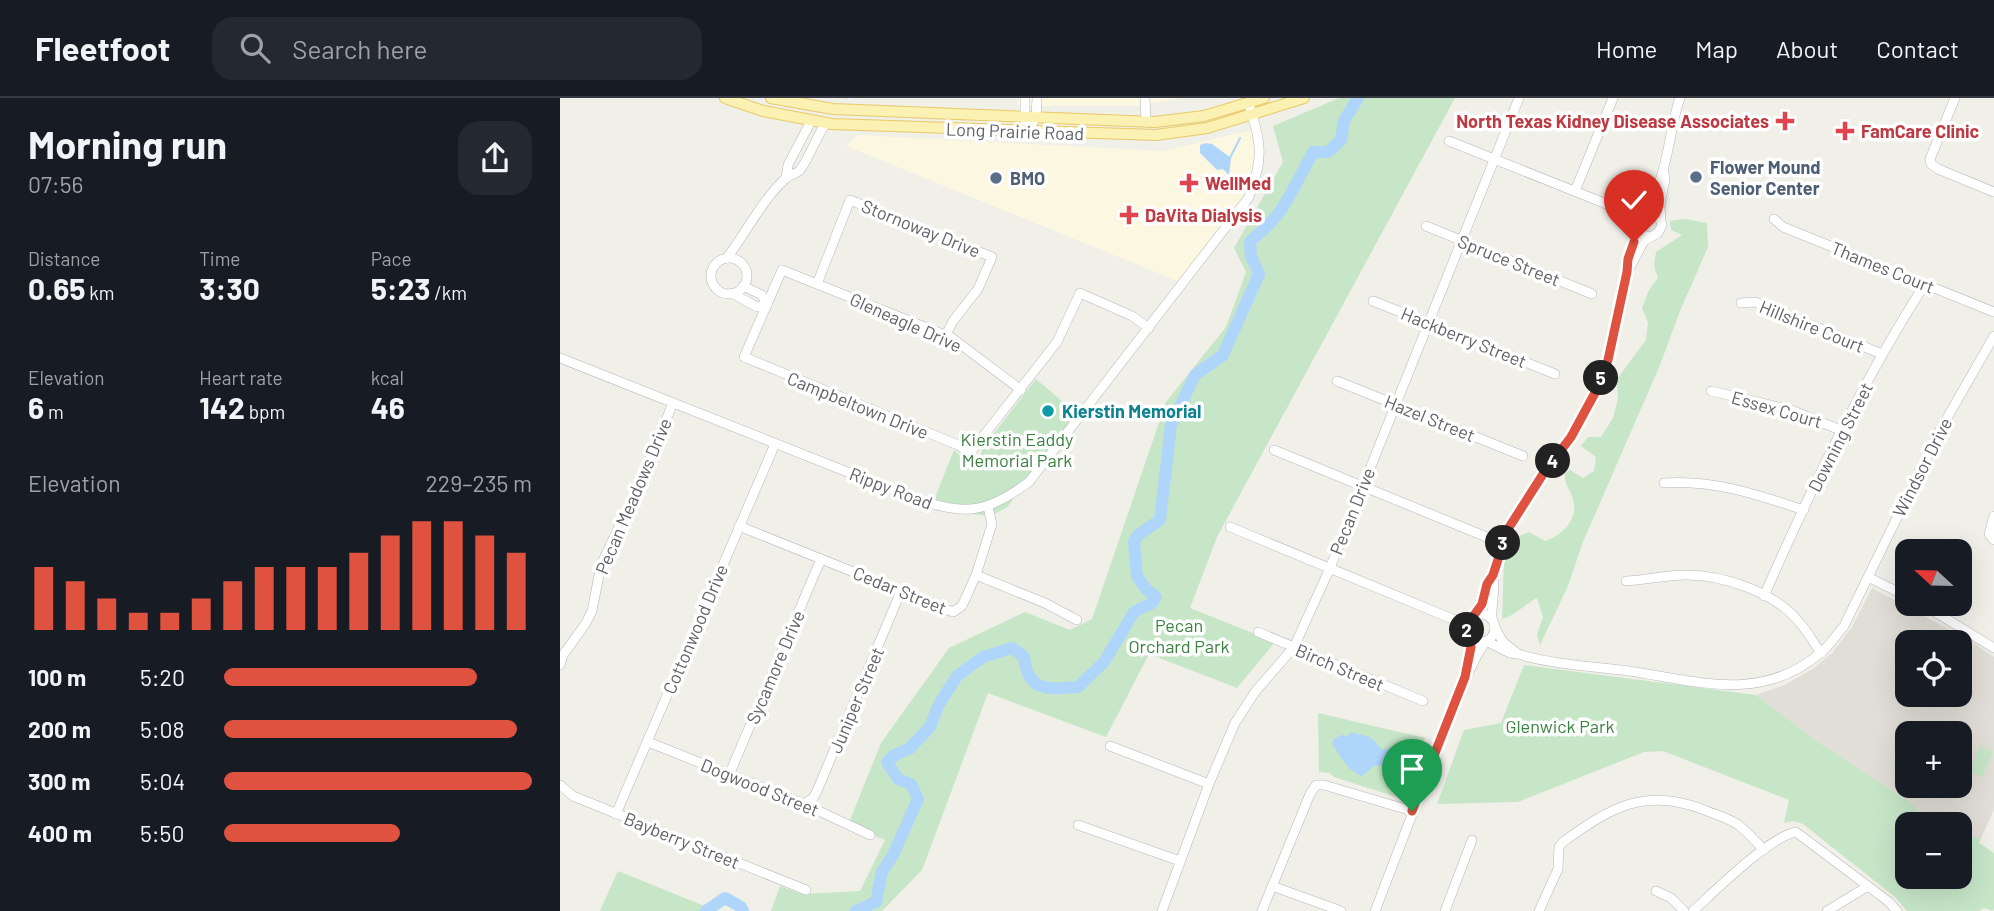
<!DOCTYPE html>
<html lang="en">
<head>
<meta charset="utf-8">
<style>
	:root { --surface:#171b24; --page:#242831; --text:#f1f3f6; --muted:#9ea1a6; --line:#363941; --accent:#df5240 }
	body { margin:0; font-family:Barlow,sans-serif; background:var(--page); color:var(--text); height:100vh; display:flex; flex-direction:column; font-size:26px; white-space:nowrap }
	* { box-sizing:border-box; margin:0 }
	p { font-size:23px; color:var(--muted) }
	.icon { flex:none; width:38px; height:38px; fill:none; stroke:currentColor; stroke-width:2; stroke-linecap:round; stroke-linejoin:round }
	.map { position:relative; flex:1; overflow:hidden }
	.side { display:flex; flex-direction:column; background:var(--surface); width:560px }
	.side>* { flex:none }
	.needle { width:46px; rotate:292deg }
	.tools { position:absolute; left:1335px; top:441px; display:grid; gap:14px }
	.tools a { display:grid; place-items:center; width:77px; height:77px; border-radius:14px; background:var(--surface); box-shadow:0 7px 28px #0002; font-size:35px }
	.pin { position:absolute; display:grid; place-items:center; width:60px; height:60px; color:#fff; margin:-72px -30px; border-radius:50% 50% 50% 0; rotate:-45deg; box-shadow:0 0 7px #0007 }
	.pin .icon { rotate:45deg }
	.km { position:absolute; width:35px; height:35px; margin:-18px; border-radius:50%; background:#222; color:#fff; font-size:19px; line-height:35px; text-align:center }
	.round { display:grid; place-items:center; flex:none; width:74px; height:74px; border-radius:21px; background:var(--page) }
	.overview { display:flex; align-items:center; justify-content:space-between; height:119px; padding:0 28px }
	h1 { font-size:38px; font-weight:700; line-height:52px }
	.figures { display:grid; grid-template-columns:repeat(3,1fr); gap:10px; height:119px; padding:7px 28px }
	.figures div { display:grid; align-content:center }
	.figures b { font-size:30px; font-weight:700 }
	.figures small { font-size:19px; font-weight:400 }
	.figures p { font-size:19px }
	.chart { height:196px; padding:14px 28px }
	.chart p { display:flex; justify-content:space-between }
	.chart svg { width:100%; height:126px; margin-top:7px; stroke:var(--accent); stroke-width:6 }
	ul { padding:0 28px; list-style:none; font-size:23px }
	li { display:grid; grid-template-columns:112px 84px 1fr; align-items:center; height:52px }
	li i { height:18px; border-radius:9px; background:var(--accent) }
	header { display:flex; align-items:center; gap:42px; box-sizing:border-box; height:98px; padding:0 35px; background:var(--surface); border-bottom:2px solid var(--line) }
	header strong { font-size:33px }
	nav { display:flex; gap:38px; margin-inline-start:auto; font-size:24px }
	.search { width:490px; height:63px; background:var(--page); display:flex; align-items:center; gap:18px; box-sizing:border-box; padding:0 24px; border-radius:21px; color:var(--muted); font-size:26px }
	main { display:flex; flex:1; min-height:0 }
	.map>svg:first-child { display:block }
</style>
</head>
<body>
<header>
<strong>Fleetfoot</strong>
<div class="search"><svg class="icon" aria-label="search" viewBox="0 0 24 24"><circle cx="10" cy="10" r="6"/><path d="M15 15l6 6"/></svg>Search here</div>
<nav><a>Home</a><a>Map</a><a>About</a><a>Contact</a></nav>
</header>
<main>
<section class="side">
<div class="overview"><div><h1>Morning run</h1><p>07:56</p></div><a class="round"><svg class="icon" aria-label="share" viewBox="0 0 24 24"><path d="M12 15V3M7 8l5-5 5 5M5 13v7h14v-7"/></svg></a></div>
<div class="figures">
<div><p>Distance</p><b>0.65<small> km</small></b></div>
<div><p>Time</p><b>3:30</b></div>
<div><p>Pace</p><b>5:23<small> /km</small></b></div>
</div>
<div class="figures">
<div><p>Elevation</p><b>6<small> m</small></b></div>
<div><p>Heart rate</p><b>142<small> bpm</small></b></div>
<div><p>kcal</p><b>46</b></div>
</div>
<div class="chart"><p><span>Elevation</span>229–235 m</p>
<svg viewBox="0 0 160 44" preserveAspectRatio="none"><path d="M5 44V22M15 44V27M25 44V33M35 44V38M45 44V38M55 44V33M65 44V27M75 44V22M85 44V22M95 44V22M105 44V17M115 44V11M125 44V6M135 44V6M145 44V11M155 44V17"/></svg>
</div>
<ul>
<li><b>100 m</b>5:20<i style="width:82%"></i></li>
<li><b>200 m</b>5:08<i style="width:95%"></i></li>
<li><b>300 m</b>5:04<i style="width:100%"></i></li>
<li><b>400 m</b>5:50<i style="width:57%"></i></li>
</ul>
</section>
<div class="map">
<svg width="1434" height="813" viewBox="0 0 1434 813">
	<rect width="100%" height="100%" fill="#f0efe8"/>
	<g fill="#fcf7e1">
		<polygon points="458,0 621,0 578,8 458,8"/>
		<polygon points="691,32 696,43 690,86 680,107 620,184 286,48 298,37 604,53"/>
	</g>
	<path fill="#e0ded6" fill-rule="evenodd" d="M1312,490l102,55 20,14v153l-13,28 -21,-2v-12h-33l-13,-19 -99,-65 -59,-45 29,-10 29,-17 19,-16 19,-25zM1348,544h52v53h-52zM1348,635h52v53h-52z"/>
	<g fill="#c7e6c8">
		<polygon points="779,0 895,0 657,439 630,510 715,544 677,590 589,556 546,639 428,595 362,772 322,813 211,813 220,788 242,796 300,793 325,742 288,727 321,645 389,550 465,514 510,532 532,521 606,304 666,229 686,174 674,150 723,64 713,28"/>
		<path d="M1125,121l22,4 1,24 -28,64 -20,54 -77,177 -15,44 -28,59 -3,-10 6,-18 -6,-19c-12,6 -22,18 -35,21l2,-58 12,-24 13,-5 16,9c18,-6 34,-22 28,-42 -3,-12 -9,-12 -8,-26l5,-3 13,8 11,-7 2,-14 -15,-11 7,-9h13l12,-19 5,-20 -1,-19 29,-39 2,-17 -6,-15 7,-18 9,-12 -4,-12 2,-14 26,-17 -11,-5 -1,-9z"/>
		<path d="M476,281l42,36 -70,91c-24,19 -49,4 -74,-6l20,-50 11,10h10l5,-4 4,-10z"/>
		<polygon points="964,567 1196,597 1255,642 1354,707 1367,726 1348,726 1348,779 1400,779 1400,738 1421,740 1419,745 1434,755 1434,811 1433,813 1424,810 1419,813 1347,813 1335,799 1243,726 1234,723 1224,725 1229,702 1103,653 1084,654 958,704 877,706 904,632 941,625"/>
		<polygon points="758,615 865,640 843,701 774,679 770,675 759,674"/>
		<polygon points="1420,648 1433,654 1422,679 1409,674"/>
		<polygon points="1347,664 1348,688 1365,688 1366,693 1343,699 1334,668"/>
		<polygon points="58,773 157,813 40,813"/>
	</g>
	<g fill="#afd6fa">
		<polygon points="645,45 652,46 671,60 669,77 663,71 657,72 640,55 640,47"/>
		<path d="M790,634l20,5 13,13 34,-11 -2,6 3,5 -13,42c-10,-6 -20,-11 -20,-23l-5,-4 -6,1 -12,10c-14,-5 -22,-20 -30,-32l2,-5 7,-4 7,1z"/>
	</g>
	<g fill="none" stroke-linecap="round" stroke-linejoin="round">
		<polyline stroke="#afd6fa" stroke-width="2" points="670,60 680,40"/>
		<g stroke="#afd6fa" stroke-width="12">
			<polyline points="146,813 165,800 181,809 183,813"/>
			<path d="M296,813l20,-9 6,-30 11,-17 25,-56 -7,-15 -13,-5 -11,-17 6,-6 17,-8 20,-21 9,-23 18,-28 26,-19 29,-9 12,9c4,36 24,32 54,30l26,-25 30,-50 18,-9 4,-6 -10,-8 -9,-13 -3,-34 4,-7 22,-15 11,-95 24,-50 28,-20 36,-81 -8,-18 -1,-14c10,-10 23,-20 31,-32 12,-19 22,-39 32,-58h15l13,-12 3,-19 14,-23"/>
		</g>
		<g stroke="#b5b7bb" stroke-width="10">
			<g id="minor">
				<polyline points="465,0 465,23"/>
				<polyline points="585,0 586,24"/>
				<polyline points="1395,0 1370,61 1371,66 1378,71 1434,94"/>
				<polyline points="467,33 476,20 477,0"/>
				<polyline points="889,43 1059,111 1068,118 1073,128"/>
				<polyline points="226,80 228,67 251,23"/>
				<polyline points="1015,93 1053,0"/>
				<path d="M1084,109c23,-18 25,-80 36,-109"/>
				<path d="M1101,118c-5,-17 8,-31 2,-46"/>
				<polyline points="1214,121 1223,129 1434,214"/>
				<polyline points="866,128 1032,196"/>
				<path d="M167,160c18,-24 36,-59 58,-79 4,-4 10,-5 14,-8 8,-8 18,-36 27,-48"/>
				<circle cx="169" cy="178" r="18"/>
				<polyline points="1068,173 1084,143 1098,135 1102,127 1098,114 1086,109 1078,112 1072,124 1077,135 1090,139"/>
				<polyline points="257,186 290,102 432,159 418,191 393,223 386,237"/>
				<polyline points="172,195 197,209 207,207 202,197 183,188"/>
				<polyline points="813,203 995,276"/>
				<polyline points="1181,205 1195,204 1322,256"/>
				<path d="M0,260l353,140c53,17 70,17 116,-16l220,-285c14,-37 13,-52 1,-89"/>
				<polyline points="777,283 963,358"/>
				<polyline points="461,292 392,240 222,172 184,259 398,347 410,355 497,244 520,195 572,218 589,230"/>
				<polyline points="1151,293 1231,312 1283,333"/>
				<polyline points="714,352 929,440"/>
				<path d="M1104,385c48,-4 94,12 140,27"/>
				<polyline points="1434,418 1429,436 1434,442"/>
				<polyline points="179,428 393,514 402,508 416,477 432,426 428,409"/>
				<polyline points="670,429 895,522"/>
				<polyline points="416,477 485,505 517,522"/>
				<polyline points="1308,479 1348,499"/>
				<path d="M1066,483c20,-1 40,-6 60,-6 37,0 89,17 113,47 8,9 15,21 22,31"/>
				<path d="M1204,498c47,-107 98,-214 161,-312"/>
				<polyline points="1362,506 1434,550"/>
				<circle cx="921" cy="530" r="14"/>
				<path d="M915,517l7,-11 5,-20 6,-9 16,-46 36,-58 26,-34 25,-46 12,-31 19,-88c1,-15 9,-29 7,-45"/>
				<path d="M932,521c-1,-15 4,-29 1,-44"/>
				<polyline points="698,534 863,603"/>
				<polyline points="928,544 950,555 958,556 943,544 935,530"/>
				<path d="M958,556c36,11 73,12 111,17 67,10 132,32 190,-17 10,-7 17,-19 25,-28l95,-194 55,-96"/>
				<polyline points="0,567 3,557 26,525 32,513 41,467 81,383 113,305"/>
				<path d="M905,579c9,-11 11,-25 21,-35"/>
				<polyline points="88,644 244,706 310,737"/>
				<polyline points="550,648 649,686"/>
				<polyline points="169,677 261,461"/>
				<polyline points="0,687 13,698 246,792"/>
				<polyline points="244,706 253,700 257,693 341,493"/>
				<polyline points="56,716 215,346"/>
				<polyline points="518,727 620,763"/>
				<polyline points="712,788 781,813"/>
				<polyline points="1096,793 1111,800 1124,813"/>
				<polyline points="602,813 649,686 675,625 695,594 734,549 770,470 959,0"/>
				<polyline points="702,813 750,696 756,687 764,687 852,713"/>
				<polyline points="815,813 905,579 911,549 909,539"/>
				<polyline points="885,813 912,742"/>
				<path d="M979,813l19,-42 1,-22 4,-5c47,-34 81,-55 139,-33 11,5 24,8 35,15 10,7 18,17 27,26"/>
				<path d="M1133,813c22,-20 76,-74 103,-79l93,70 8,9"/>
				<polyline points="1267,813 1308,788"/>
			</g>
		</g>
		<g stroke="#e9ca68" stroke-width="12">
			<g id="major">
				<polyline points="165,0 203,13 272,26 596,37 647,30 744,0"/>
				<polyline points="211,0 273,11 595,24 644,18 704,0"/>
			</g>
		</g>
		<use href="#minor" stroke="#fff" stroke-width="9"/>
		<use href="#major" stroke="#faf1b3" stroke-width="10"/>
	</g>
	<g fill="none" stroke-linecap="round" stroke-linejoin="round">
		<g stroke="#fff" stroke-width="14">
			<polyline id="route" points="852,713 905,579 911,549 907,527 922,506 927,486 933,477 948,431 985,373 1011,339 1036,293 1048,262 1067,174 1068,161 1074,144"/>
		</g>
		<use href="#route" stroke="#df5240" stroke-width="9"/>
	</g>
	<g fill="#e0444e" stroke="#fff" stroke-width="2.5">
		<path d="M1221.5 12.5h7v7h7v7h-7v7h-7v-7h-7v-7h7z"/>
		<path d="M1281.5 22.5h7v7h7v7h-7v7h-7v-7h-7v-7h7z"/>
		<path d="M625.5 74.5h7v7h7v7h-7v7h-7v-7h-7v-7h7z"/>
		<path d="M565.5 106.5h7v7h7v7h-7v7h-7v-7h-7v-7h7z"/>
	</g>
	<g fill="#5c6f8a" stroke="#fff" stroke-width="2.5">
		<circle cx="1136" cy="79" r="7"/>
		<circle cx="436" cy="80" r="7"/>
	</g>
	<circle fill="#0f9aa8" stroke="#fff" stroke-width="2.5" cx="488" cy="313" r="7"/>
	<g text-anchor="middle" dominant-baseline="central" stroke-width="7" stroke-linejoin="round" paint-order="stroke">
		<g font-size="18" font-weight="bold" fill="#be3a42" stroke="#fff" text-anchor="start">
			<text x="1209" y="23" text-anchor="end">North Texas Kidney Disease Associates</text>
			<text x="1301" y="33">FamCare Clinic</text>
			<text x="645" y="85">WellMed</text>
			<text x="585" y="117">DaVita Dialysis</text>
		</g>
		<g font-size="18" fill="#5f6267" stroke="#fff">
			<text transform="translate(455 33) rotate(2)">Long Prairie Road</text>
			<text transform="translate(361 130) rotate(22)">Stornoway Drive</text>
			<text transform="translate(949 162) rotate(22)">Spruce Street</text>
			<text transform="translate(1323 169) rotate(22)">Thames Court</text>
			<text transform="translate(346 224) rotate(24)">Gleneagle Drive</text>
			<text transform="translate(1252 228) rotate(22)">Hillshire Court</text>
			<text transform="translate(904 239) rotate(22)">Hackberry Street</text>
			<text transform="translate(298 307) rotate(22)">Campbeltown Drive</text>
			<text transform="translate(1217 311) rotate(16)">Essex Court</text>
			<text transform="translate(870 320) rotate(22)">Hazel Street</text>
			<text transform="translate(1280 339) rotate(-63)">Downing Street</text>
			<text transform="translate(1362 369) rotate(-63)">Windsor Drive</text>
			<text transform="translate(331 390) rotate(21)">Rippy Road</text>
			<text transform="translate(73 398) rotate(-67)">Pecan Meadows Drive</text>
			<text transform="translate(792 413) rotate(-68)">Pecan Drive</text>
			<text transform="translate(340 492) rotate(22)">Cedar Street</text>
			<text transform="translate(135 531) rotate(-67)">Cottonwood Drive</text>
			<text transform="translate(215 569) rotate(-67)">Sycamore Drive</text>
			<text transform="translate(780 569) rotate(23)">Birch Street</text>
			<text transform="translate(296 602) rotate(-67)">Juniper Street</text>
			<text transform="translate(200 689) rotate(22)">Dogwood Street</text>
			<text transform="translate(122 742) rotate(22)">Bayberry Street</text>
		</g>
		<g font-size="18" font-weight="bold" fill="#4e5e75" stroke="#fff" text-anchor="start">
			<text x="1150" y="69">Flower Mound<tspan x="1150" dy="21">Senior Center</tspan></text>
			<text x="450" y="80">BMO</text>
		</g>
		<g font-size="18" font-weight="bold" fill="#0d838f" stroke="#fff" text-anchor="start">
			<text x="502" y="313">Kierstin Memorial</text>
		</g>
		<g font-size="18" fill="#3b8241" stroke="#fff">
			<text x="457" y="341">Kierstin Eaddy<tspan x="457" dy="21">Memorial Park</tspan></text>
			<text x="619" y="527">Pecan<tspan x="619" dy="21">Orchard Park</tspan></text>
			<text x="1000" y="628">Glenwick Park</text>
		</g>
	</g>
</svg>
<div class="tools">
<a><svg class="needle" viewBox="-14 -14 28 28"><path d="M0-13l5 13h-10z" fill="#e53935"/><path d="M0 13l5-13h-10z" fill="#9ea1a6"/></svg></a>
<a><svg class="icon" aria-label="locate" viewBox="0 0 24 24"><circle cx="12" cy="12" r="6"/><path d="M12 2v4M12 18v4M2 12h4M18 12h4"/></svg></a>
<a>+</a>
<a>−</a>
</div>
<div class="pin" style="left:852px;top:713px;background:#1e9e55"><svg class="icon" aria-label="arrive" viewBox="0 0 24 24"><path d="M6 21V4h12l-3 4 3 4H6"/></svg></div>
<div class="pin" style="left:1074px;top:144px;background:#d93025"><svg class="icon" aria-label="check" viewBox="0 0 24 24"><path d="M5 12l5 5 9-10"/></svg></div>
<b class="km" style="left:907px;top:532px">2</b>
<b class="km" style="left:943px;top:445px">3</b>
<b class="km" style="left:993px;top:363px">4</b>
<b class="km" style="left:1041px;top:280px">5</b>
</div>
</main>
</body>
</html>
